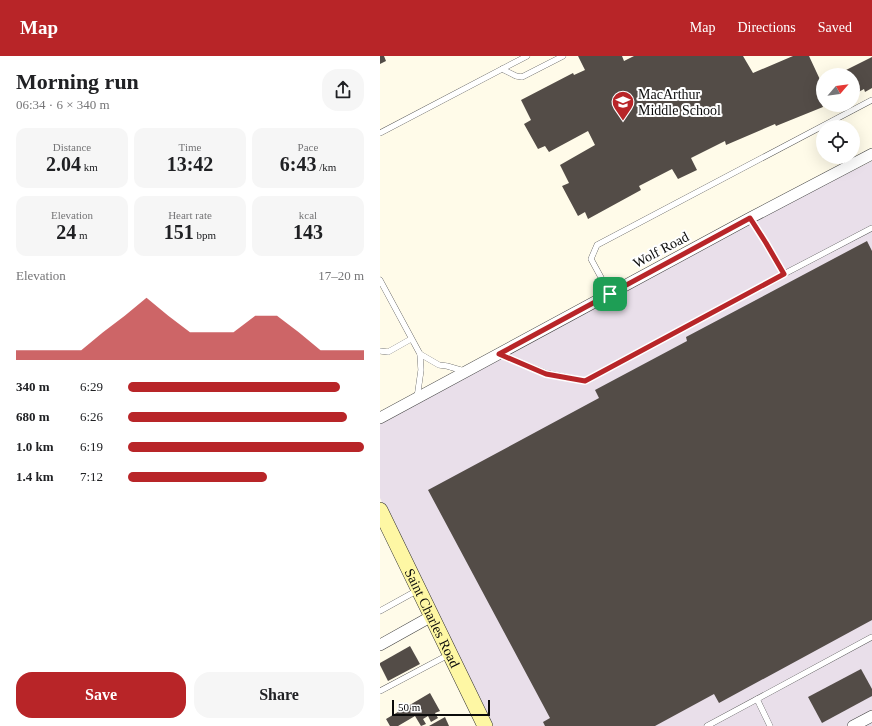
<!DOCTYPE html>
<html lang="en">
<head>
<meta charset="utf-8">
<style>
	:root { --surface:#fff; --page:#f6f6f6; --text:#202124; --muted:#757577; --accent:#b82528 }
	body { margin:0; font-family:"Times New Roman",serif; background:var(--page); color:var(--text); height:100vh; display:flex; flex-direction:column; font-size:15px; white-space:nowrap }
	* { box-sizing:border-box; margin:0 }
	p { font-size:13px; color:var(--muted) }
	.icon { flex:none; width:22px; height:22px; fill:none; stroke:currentColor; stroke-width:2; stroke-linecap:round; stroke-linejoin:round }
	.map { position:relative; flex:1; overflow:hidden }
	.details { display:flex; flex-direction:column; background:var(--surface); width:380px }
	.details>* { flex:none }
	.needle { width:26px; rotate:62deg }
	.tools { position:absolute; left:436px; top:12px; display:grid; gap:8px }
	.tools a { display:grid; place-items:center; width:44px; height:44px; border-radius:50%; background:var(--surface); box-shadow:0 4px 16px #0002; font-size:20px }
	.scale { position:absolute; left:12px; bottom:10px; width:98px; box-sizing:border-box; padding-left:4px; border:2px solid #0b0b0b; border-top:0; font-size:11px; line-height:14px; white-space:nowrap; color:#0b0b0b; -webkit-text-stroke:3px #fff; paint-order:stroke }
	.pin { position:absolute; display:grid; place-items:center; width:34px; height:34px; color:#fff; margin:-17px; border-radius:8px; box-shadow:0 2px 6px #0006 }
	.round { display:grid; place-items:center; flex:none; width:42px; height:42px; border-radius:16px; background:var(--page) }
	.summary { display:flex; align-items:center; justify-content:space-between; height:68px; padding:0 16px }
	h1 { font-size:22px; font-weight:700; line-height:30px }
	.stats { display:grid; grid-template-columns:repeat(3,1fr); gap:6px; height:68px; padding:4px 16px }
	.stats div { display:grid; align-content:center; border-radius:10px; background:var(--page); text-align:center }
	.stats b { font-size:20px; font-weight:700 }
	.stats small { font-size:11px; font-weight:400 }
	.stats p { font-size:11px }
	.chart { height:112px; padding:8px 16px }
	.chart p { display:flex; justify-content:space-between }
	.chart svg { width:100%; height:72px; margin-top:4px; fill:var(--accent); opacity:.7 }
	.action { display:flex; gap:8px; margin-top:auto; padding:8px 16px }
	.action a { flex:1; height:46px; border-radius:16px; background:var(--accent); color:#fff; font-size:16px; font-weight:700; line-height:46px; text-align:center }
	.action a+a { background:var(--page); color:var(--text) }
	ul { padding:0 16px; list-style:none; font-size:13px }
	li { display:grid; grid-template-columns:64px 48px 1fr; align-items:center; height:30px }
	li i { height:10px; border-radius:5px; background:var(--accent) }
	header { display:flex; align-items:center; gap:24px; box-sizing:border-box; height:56px; padding:0 20px; background:var(--accent); color:#fff }
	header strong { font-size:19px }
	nav { display:flex; gap:22px; margin-inline-start:auto; font-size:14px }
	main { display:flex; flex:1; min-height:0 }
	.map>svg:first-child { display:block }
</style>
</head>
<body>
<header>
<strong>Map</strong>
<nav><a>Map</a><a>Directions</a><a>Saved</a></nav>
</header>
<main>
<section class="details">
<div class="summary"><div><h1>Morning run</h1><p>06:34 · 6 × 340 m</p></div><a class="round"><svg class="icon" aria-label="share" viewBox="0 0 24 24"><path d="M12 15V3M7 8l5-5 5 5M5 13v7h14v-7"/></svg></a></div>
<div class="stats">
<div><p>Distance</p><b>2.04<small> km</small></b></div>
<div><p>Time</p><b>13:42</b></div>
<div><p>Pace</p><b>6:43<small> /km</small></b></div>
</div>
<div class="stats">
<div><p>Elevation</p><b>24<small> m</small></b></div>
<div><p>Heart rate</p><b>151<small> bpm</small></b></div>
<div><p>kcal</p><b>143</b></div>
</div>
<div class="chart"><p><span>Elevation</span>17–20 m</p>
<svg viewBox="0 0 160 44" preserveAspectRatio="none"><path d="M0 44V38L10 38L20 38L30 38L40 27L50 17L60 6L70 17L80 27L90 27L100 27L110 17L120 17L130 27L140 38L150 38L160 38V44z"/></svg>
</div>
<ul>
<li><b>340 m</b>6:29<i style="width:90%"></i></li>
<li><b>680 m</b>6:26<i style="width:93%"></i></li>
<li><b>1.0 km</b>6:19<i style="width:100%"></i></li>
<li><b>1.4 km</b>7:12<i style="width:59%"></i></li>
</ul>
<div class="action"><a>Save</a><a>Share</a></div>
</section>
<div class="map">
<svg width="492" height="670" viewBox="0 0 492 670">
	<rect width="100%" height="100%" fill="#fffbe9"/>
	<polygon fill="#e9dfea" points="492,105 492,670 109,670 0,442 0,368 415,144"/>
	<g fill="#534c47">
		<polygon points="0,0 4,0 6,5 0,8"/>
		<polygon points="198,0 242,0 244,5 254,0 363,0 373,17 413,0 429,0 443,30 443,44 441,45 443,51 396,70 395,68 346,89 345,85 311,102 317,114 298,123 292,113 259,130 261,134 208,163 205,156 198,160 182,130 189,127 180,109 215,89 208,75 169,96 165,90 158,93 144,68 151,64 141,44 193,17 194,19 205,14"/>
		<polygon points="492,1 492,32 485,36 484,33 473,39 473,19 461,19 460,17"/>
		<polygon points="487,185 492,195 492,564 339,647 334,638 275,670 165,670 163,666 170,662 48,434 219,342 215,334 307,285 306,281"/>
		<polygon points="30,590 40,608 8,625 0,609 0,607"/>
		<polygon points="481,613 492,633 492,640 442,667 428,641"/>
		<polygon points="50,637 60,655 55,657 58,662 51,666 48,660 43,663 46,668 41,670 35,660 18,670 10,670 6,663"/>
		<polygon points="65,661 69,670 49,670"/>
	</g>
	<g fill="none" stroke-linecap="round" stroke-linejoin="round">
		<g stroke="#3e3e3e" stroke-width="6">
			<g id="lane">
				<polyline points="122,13 136,20 142,21 183,0"/>
				<polyline points="0,77 147,0"/>
				<polyline points="404,218 492,172"/>
				<polyline points="0,224 40,298"/>
				<polyline points="230,238 211,203 217,189 492,44"/>
				<polyline points="0,295 8,296 31,283"/>
				<polyline points="119,298 166,317 205,325 404,218 386,187 370,162"/>
				<polyline points="37,342 41,314 40,298 59,309 67,310 84,315"/>
				<polyline points="0,555 38,534"/>
				<polyline points="0,635 70,598"/>
				<polyline points="377,643 390,670"/>
				<polyline points="327,670 492,581"/>
			</g>
		</g>
		<g stroke="#3e3e3e" stroke-width="12">
			<g id="street">
				<polyline points="0,362 370,162 492,98"/>
				<polyline points="0,589 52,560"/>
				<polyline points="473,670 492,660"/>
			</g>
		</g>
		<g stroke="#2d2d2d" stroke-width="16">
			<g id="secondary">
				<path id="s1" d="M0,454l105,216"/>
			</g>
		</g>
		<use href="#lane" stroke="#fff" stroke-width="5.5"/>
		<use href="#street" stroke="#fff" stroke-width="11"/>
		<use href="#secondary" stroke="#fef7a4" stroke-width="15"/>
	</g>
	<g fill="none" stroke-linecap="round" stroke-linejoin="round">
		<g stroke="#fff" stroke-width="8">
			<polygon id="route" points="370,162 386,187 404,218 205,325 166,318 119,298"/>
		</g>
		<use href="#route" stroke="#b82528" stroke-width="5"/>
	</g>
	<defs>
		<g id="school-pin" transform="scale(1.15)"><path d="M0 17L-7.5 6A9.5 9.5 0 1 1 7.5 6Z" fill="#b82528" stroke="#fff"/><path d="M0-5L7-2L0 1L-7-2ZM-4 1L0 2.5L4 1V4Q0 6-4 4Z" fill="#fff"/></g>
	</defs>
	<g fill-rule="evenodd">
		<use href="#school-pin" x="243" y="46"/>
	</g>
	<g text-anchor="middle" dominant-baseline="central" stroke-width="4" stroke-linejoin="round" paint-order="stroke">
		<g font-size="14" fill="#0b0b0b" stroke="#fff" text-anchor="start">
			<text x="258" y="38">MacArthur<tspan x="258" dy="16">Middle School</tspan></text>
		</g>
		<g font-size="14" fill="#0b0b0b" stroke="#fff">
			<text transform="translate(281 194) rotate(-28)">Wolf Road</text>
			<text stroke="none"><textPath href="#s1" startOffset="120">Saint Charles Road</textPath></text>
		</g>
	</g>
</svg>
<div class="tools">
<a><svg class="needle" viewBox="-14 -14 28 28"><path d="M0-13l5 13h-10z" fill="#e53935"/><path d="M0 13l5-13h-10z" fill="#757577"/></svg></a>
<a><svg class="icon" aria-label="locate" viewBox="0 0 24 24"><circle cx="12" cy="12" r="6"/><path d="M12 2v4M12 18v4M2 12h4M18 12h4"/></svg></a>
</div>
<div class="scale">50 m</div>
<div class="pin" style="left:230px;top:238px;background:#1e9e55"><svg class="icon" aria-label="arrive" viewBox="0 0 24 24"><path d="M6 21V4h12l-3 4 3 4H6"/></svg></div>
</div>
</main>
</body>
</html>
